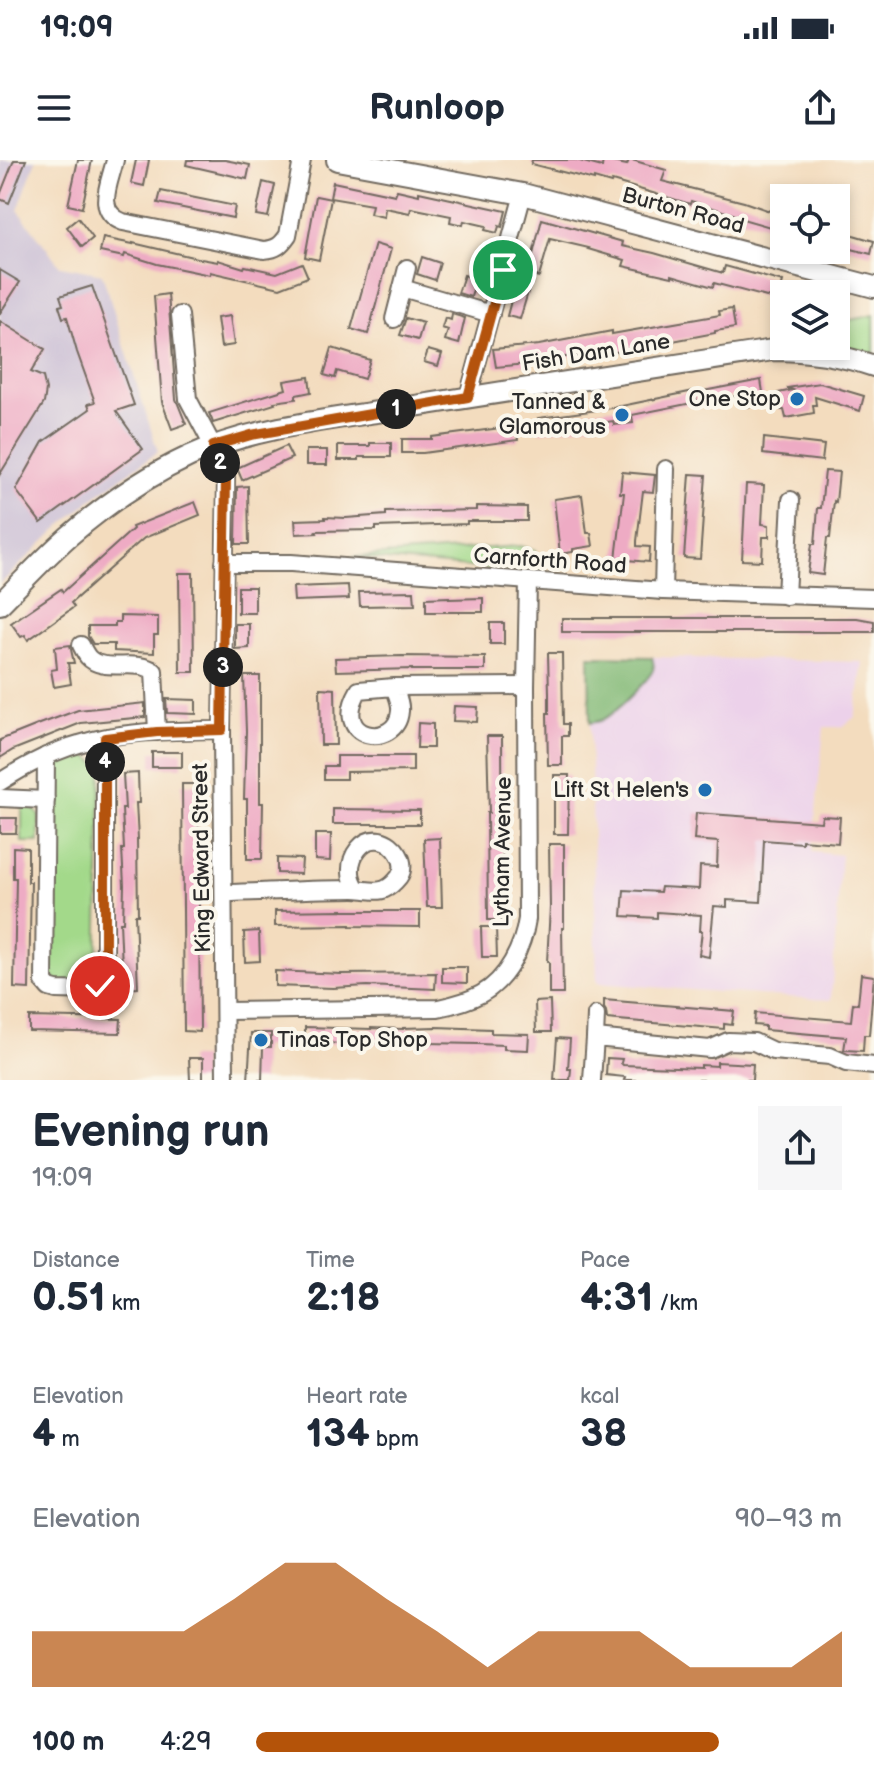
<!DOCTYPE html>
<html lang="en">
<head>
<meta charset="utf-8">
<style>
	:root { --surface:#fff; --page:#f6f6f7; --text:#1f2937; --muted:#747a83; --accent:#b45309 }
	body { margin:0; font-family:"Balsamiq Sans",sans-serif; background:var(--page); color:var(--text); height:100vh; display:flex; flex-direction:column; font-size:30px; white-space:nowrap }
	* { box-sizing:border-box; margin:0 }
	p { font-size:26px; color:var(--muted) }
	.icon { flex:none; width:44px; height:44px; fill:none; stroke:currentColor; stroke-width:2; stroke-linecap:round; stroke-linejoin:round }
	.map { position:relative; height:920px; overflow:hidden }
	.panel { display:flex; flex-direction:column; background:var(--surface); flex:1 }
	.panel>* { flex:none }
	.fabs { position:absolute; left:770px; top:24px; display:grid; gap:16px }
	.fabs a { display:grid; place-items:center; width:80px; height:80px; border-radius:0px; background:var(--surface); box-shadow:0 4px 12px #0003; font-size:40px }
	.pin { position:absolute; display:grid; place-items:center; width:68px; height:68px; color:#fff; margin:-34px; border:4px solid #fff; border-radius:50%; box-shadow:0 2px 8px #0007 }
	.km { position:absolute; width:40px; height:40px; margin:-20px; border-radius:50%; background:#222; color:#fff; font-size:22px; line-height:40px; text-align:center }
	.round { display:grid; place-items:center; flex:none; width:84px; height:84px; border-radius:0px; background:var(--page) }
	.head { display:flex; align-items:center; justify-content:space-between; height:136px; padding:0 32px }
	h1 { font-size:44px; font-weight:700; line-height:60px }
	.stats { display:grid; grid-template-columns:repeat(3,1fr); gap:12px; height:136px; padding:8px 32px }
	.stats div { display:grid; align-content:center }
	.stats b { font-size:40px; font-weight:700 }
	.stats small { font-size:22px; font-weight:400 }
	.stats p { font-size:22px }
	.chart { height:224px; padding:16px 32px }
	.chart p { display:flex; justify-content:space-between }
	.chart svg { width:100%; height:144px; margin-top:8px; fill:var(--accent); opacity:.7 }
	ul { padding:0 32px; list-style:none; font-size:26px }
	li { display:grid; grid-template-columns:128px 96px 1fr; align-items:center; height:60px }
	li i { height:20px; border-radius:10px; background:var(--accent) }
	.status { display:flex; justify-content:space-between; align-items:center; height:56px; padding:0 40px; background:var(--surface); direction:ltr }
	.status svg { height:22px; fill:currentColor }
	header { display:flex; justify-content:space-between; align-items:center; height:104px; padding:0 32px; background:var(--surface); font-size:36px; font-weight:700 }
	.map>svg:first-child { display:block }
</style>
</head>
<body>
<div class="status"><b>19:09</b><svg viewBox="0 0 49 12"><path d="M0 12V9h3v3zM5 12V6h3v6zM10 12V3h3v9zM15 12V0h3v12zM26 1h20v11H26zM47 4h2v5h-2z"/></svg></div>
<header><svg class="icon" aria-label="menu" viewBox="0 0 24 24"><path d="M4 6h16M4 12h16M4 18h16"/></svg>Runloop<svg class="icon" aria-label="share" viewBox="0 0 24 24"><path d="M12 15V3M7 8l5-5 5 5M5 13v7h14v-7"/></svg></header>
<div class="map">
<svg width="874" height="920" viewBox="0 0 874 920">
	<rect width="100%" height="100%" fill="#fbf7ec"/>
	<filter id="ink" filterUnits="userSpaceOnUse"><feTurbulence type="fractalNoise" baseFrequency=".0125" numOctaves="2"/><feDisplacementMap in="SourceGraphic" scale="16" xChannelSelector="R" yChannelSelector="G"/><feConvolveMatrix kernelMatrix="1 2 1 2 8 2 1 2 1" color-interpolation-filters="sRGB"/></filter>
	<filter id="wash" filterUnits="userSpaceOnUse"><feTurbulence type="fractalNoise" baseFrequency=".006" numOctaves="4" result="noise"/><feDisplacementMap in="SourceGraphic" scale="32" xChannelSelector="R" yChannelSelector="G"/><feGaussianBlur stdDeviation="1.8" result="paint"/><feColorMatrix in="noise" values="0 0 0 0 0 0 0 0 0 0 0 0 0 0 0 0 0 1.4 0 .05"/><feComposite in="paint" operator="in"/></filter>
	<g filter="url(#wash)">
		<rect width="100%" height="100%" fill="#f3dcbe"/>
		<polygon fill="#ecd1ea" points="652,497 863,502 855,557 842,567 824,567 812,692 841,695 831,840 597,823 590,563 600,561 654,505"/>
		<polygon fill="#cbbfd5" points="0,0 36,0 18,50 60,106 102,114 158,292 99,333 55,371 0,424"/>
		<g fill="#a3d98a" stroke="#67825a" stroke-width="2">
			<polygon points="874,155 874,193 867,194 836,186 836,163"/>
			<polygon points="520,386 535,390 543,410 537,413 353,397"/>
			<path d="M74,593c13,-1 21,7 27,19l-4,204 -3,6 -6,2h-26l-7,-4 -4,-5 1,-207 5,-7z"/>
			<polygon points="22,646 33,647 39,656 39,682 22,682"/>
		</g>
		<path fill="#82b976" stroke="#567250" stroke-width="2" d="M589,496l63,1c1,6 3,7 1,13 -4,10 -40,45 -51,50 -4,2 -7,2 -12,3z"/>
		<g id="blocks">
			<g fill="#eeabc4">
				<polygon points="14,0 26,0 9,43 0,39 0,35"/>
				<polygon points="78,0 92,0 82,48 68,45"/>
				<polygon points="136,0 149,0 144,26 131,23"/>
				<polygon points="187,0 225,0 250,5 247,19 186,5"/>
				<polygon points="532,0 576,0 602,7 603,0 627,5 629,0 632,0 666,10 662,21 744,42 784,56 784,71 739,58 739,56 691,41 690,44 612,21 611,23 594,18 594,20 531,4"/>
				<polygon points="263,22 275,25 268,57 256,55"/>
				<polygon points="333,22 395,35 397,30 419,35 419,32 506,51 502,67 499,66 497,73 485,70 486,66 464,61 463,65 450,62 451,56 411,48 410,53 385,48 384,57 370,54 372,45 330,38"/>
				<polygon points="161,31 235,46 233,58 158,43"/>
				<polygon points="316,36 331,39 319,100 305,97"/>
				<polygon points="78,58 93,78 82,87 67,67"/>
				<polygon points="542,59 623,82 622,86 654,93 723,113 725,106 783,122 778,140 714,123 713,127 672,115 672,117 623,106 625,100 588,89 589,88 550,79 539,117 528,114"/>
				<polygon points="836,70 874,81 871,94 836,85"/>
				<polygon points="103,78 133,84 133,83 201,99 218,102 218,100 244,108 245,106 277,113 302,103 308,117 280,128 210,112 210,115 157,104 125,94 124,97 100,92"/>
				<polygon points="375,84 391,89 368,174 351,169"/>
				<polygon points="422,97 440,103 435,120 417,114"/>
				<polygon points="0,110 20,122 0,153"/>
				<polygon points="464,115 476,119 471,137 458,133"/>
				<polygon points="517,118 531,122 520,159 507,156"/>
				<polygon points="92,126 134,245 116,251 143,289 41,363 16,330 43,282 90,249 88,244 95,242 77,192 67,157 63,158 59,146 63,145 60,136"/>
				<polygon points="168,134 176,239 186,264 172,269 162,242 154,136"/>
				<polygon points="732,149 735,168 715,171 715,173 615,192 577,198 577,195 526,204 496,207 493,189 539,185 612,171 612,174 720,155 719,151"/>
				<polygon points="452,154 465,158 459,184 445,180 448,170 442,168 445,158 451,160"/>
				<polygon points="230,156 234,185 221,187 217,158"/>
				<polygon points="406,158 423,163 418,180 400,175"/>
				<polygon points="0,161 45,189 31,212 43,217 46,230 44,243 0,314"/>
				<polygon points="332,188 370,200 364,219 337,211 335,218 324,215"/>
				<polygon points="428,190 442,194 438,206 424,202"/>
				<polygon points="309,217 311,232 296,235 296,239 274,242 275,244 213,263 212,260 209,253 286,229 284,221"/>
				<polygon points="761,220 765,245 748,247 746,234 706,242 703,231"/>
				<polygon points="820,223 864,236 860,251 815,237 816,245 813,245 814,253 786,258 784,250 781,250 778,233 793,230 787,228"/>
				<polygon points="694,231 697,242 632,255 633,263 614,265 613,261 540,272 538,258 612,248"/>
				<polygon points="516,266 518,280 423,293 402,293 402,279 432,279 432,277"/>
				<polygon points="764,278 824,285 822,301 763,294"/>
				<polygon points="370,283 391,283 391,297 359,297 359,300 338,300 338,286 370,286"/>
				<polygon points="286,286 292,298 242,320 237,308"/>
				<rect x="306" y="290" width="21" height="15"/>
				<polygon points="825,311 839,312 836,342 834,341 830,378 827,378 823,415 808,413 812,384 815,384 818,348 821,348"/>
				<polygon points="622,312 655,315 653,332 643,331 637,381 637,386 650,387 649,402 616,399 624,333 620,333"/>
				<polygon points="690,314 706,315 700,399 684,398"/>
				<polygon points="746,324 764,325 762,364 769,365 769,377 763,377 762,401 742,400"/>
				<polygon points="248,326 249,384 236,384 237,327"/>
				<polygon points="582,335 587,373 591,373 593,386 573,389 573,392 560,394 554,339"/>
				<polygon points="195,342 200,355 144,378 71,443 74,447 28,480 25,475 21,477 11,463 61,429 63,432 133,369 132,367"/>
				<polygon points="476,346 527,347 527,361 467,361 467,364 376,367 376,370 316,371 317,373 296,374 295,360 325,359 325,357 346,358 386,355 386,352 476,350"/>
				<polygon points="179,413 193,413 194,512 180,512"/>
				<polygon points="348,425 349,439 294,441 293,427"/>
				<rect x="238" y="427" width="17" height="26"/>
				<polygon points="414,431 415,445 360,446 359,432"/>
				<polygon points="449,437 449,439 483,438 483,452 426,452 426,438"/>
				<polygon points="120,456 158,457 158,475 154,475 154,493 114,491 114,484 93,484 88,476 88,466 115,466 115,462 120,462"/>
				<polygon points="562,458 857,458 874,461 874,472 562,472"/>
				<rect x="490" y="463" width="14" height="21"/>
				<polygon points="235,464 249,464 249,488 235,489"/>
				<polygon points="70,485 74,503 68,503 71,524 54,527 51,510 57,509 55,487"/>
				<polygon points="548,493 562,493 563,564 568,564 568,576 562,576 562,605 548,605 547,553 549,553 549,533"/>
				<polygon points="402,496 485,497 485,510 412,510 412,509 336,511 335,498"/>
				<polygon points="244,516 260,516 260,643 263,643 262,699 247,699 247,639 244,639 246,571"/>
				<polygon points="320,528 335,529 336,585 321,585"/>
				<polygon points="166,539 196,540 196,554 167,553"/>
				<polygon points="145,543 145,557 81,563 13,590 0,598 0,580 40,564 78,550"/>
				<polygon points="454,546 478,547 477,562 453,561"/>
				<polygon points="418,563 433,564 433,588 417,588"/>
				<polygon points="487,576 502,576 503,760 488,760 487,653 489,653"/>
				<rect x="152" y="592" width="30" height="15"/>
				<polygon points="337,596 413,596 413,611 346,612 346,619 324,619 324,606 337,606"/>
				<polygon points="138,613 139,643 136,643 138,679 137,679 138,755 135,755 138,828 123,829 120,762 123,762 124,725 122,689 124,689 122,649 125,649 123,614"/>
				<polygon points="554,615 569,615 568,674 554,674"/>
				<polygon points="182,624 198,624 200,872 184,871"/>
				<polygon points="333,649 420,650 420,664 333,664"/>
				<polygon points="696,653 821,662 822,656 840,657 838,683 802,680 802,683 764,680 761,742 727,740 727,747 714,746 709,797 699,795 702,771 700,771 701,755 657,752 657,758 622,756 624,730 660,732 661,727 699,729 700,706 717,707 718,682 694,680"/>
				<polygon points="0,658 17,658 16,673 0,673"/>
				<polygon points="315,674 331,674 330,701 315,700"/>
				<polygon points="440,678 442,747 427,747 424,679"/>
				<polygon points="549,684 564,684 564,768 562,768 563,834 549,834 549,802 547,802 550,747"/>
				<polygon points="13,687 28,688 28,722 31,722 29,829 14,828 16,718 13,718"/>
				<polygon points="277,698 302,699 301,714 277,713"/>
				<polygon points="343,750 343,751 420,751 420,767 350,766 350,765 275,766 275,751"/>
				<polygon points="481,767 496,767 497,797 482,797"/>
				<polygon points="259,771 260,801 245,802 244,772"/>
				<polygon points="442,807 467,807 467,823 442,822"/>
				<polygon points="275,811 341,814 436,813 435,829 367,826 333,828 275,826"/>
				<polygon points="861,814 874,816 869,875 864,875 863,891 844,890 846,877 765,870 765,866 754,865 755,853 851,861 853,843 858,844"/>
				<polygon points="604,840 734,851 732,865 724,864 724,869 607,859 606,851 604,848"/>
				<polygon points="550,841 551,872 536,872 535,842"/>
				<polygon points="29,857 121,859 120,873 29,871"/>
				<polygon points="305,867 371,869 371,868 403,869 403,868 436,867 491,869 491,873 529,874 528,890 504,889 504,885 478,884 427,883 364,883 363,885 305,882"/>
				<polygon points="251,873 271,873 271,887 263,887 262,920 248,920"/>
				<polygon points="557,878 570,879 568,909 571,909 570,920 554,920"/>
				<polygon points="189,898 203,898 203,920 190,920"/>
				<polygon points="607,898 622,899 621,903 623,905 701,908 701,905 717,906 717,902 753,904 752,920 624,920 625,917 606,915"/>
			</g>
		</g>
	</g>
	<g filter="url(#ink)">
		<use href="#blocks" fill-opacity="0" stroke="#71695e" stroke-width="2"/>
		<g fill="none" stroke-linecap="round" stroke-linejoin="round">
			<g stroke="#71695e" stroke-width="20">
				<g id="minor">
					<path d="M115,0c-5,23 -21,51 8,62l141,28c13,-1 17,-5 24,-15l14,-75"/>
					<polyline points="402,128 491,154"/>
					<polyline points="180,155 188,239 213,286 226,317 222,570 225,920"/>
					<polyline points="394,159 407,108"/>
					<polyline points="468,237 523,34"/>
					<polyline points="224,403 291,403 663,431 874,438"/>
					<polyline points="663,431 666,309"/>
					<polyline points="786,436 791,340"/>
					<path d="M81,485c2,4 4,8 7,12 15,17 47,1 66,14l3,61"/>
					<path d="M394,527c3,8 7,16 6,24 -3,39 -71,30 -41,-21l35,-3 132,-1"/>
					<polyline points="46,596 44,822 49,828 56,830 93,831 100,826 105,818 105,578"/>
					<path d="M0,622c25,-16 50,-30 79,-38 43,-14 98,-13 143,-14"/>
					<polyline points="0,638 46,640"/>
					<path d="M225,733c43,-1 86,-4 129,-4 10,0 23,4 31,0 5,-2 10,-7 14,-12 10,-14 -4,-34 -19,-37 -18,-3 -30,16 -29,32 0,5 3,12 6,17"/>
					<path d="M226,851l212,-3c15,-3 30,-7 43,-14 26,-14 42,-47 46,-75l-1,-233 2,-105"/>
					<polyline points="595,878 596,855"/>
					<polyline points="592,920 595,878 710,889 728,881 754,882 773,891 830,896 846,903 874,906"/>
				</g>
			</g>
			<g stroke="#71695e" stroke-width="24">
				<g id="tertiary">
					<polyline points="337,0 523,34 874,127"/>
					<path d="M0,444c23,-23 45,-47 69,-68 36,-31 78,-60 121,-80 66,-30 141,-36 212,-48 124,-20 247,-39 371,-58 34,0 68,5 101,16"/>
				</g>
			</g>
			<use href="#minor" stroke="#fff" stroke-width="16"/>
			<use href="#tertiary" stroke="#fff" stroke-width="20"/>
		</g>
	</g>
	<g fill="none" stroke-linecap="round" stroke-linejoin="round" filter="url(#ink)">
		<g stroke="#fff" stroke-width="16">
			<polyline id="route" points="100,826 105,818 105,578 157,572 222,570 226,317 213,286 251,275 468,237 503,110"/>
		</g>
		<use href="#route" stroke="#b45309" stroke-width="10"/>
	</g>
	<g fill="#1f6fb2" stroke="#fbf7ec" stroke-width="3">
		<circle cx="797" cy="239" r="8"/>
		<circle cx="622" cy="255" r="8"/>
		<circle cx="705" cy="630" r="8"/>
		<circle cx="261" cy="880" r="8"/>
	</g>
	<g text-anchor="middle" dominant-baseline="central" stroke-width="8" stroke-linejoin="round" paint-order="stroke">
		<g font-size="22" fill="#2b2b2b" stroke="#fbf7ec">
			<text transform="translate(683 51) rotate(15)">Burton Road</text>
			<text transform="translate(596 193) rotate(-9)">Fish Dam Lane</text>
			<text transform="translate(550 401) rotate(4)">Carnforth Road</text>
			<text transform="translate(503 692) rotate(-89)">Lytham Avenue</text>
			<text transform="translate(202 698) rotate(-91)">King Edward Street</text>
		</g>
		<g font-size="22" fill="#2b2b2b" stroke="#fbf7ec" text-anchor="end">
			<text x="781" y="239">One Stop</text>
			<text x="606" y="242">Tanned &amp;<tspan x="606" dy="25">Glamorous</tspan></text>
			<text x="689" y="630">Lift St Helen's</text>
			<text x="277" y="880" text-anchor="start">Tinas Top Shop</text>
		</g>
	</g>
</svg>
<div class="fabs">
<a><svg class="icon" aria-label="locate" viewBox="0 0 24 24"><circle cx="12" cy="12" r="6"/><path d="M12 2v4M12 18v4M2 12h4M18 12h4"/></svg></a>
<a><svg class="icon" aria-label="layers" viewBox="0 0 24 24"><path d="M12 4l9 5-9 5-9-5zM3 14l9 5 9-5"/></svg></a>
</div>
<div class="pin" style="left:503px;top:110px;background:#1e9e55"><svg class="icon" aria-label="arrive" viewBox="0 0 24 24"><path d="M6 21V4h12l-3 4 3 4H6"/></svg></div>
<div class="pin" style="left:100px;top:826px;background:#d93025"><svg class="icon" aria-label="check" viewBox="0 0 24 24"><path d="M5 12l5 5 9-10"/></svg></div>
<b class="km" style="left:396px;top:249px">1</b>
<b class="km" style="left:220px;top:303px">2</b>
<b class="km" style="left:223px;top:507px">3</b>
<b class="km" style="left:105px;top:602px">4</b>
</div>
<section class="panel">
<div class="head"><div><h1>Evening run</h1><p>19:09</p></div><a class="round"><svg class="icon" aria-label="share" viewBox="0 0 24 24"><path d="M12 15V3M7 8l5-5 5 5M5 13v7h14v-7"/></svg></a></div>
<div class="stats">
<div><p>Distance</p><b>0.51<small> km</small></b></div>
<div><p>Time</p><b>2:18</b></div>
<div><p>Pace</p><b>4:31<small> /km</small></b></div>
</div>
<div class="stats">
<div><p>Elevation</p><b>4<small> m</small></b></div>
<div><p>Heart rate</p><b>134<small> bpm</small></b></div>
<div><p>kcal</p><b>38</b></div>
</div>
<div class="chart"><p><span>Elevation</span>90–93 m</p>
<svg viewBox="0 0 160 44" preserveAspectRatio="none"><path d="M0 44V27L10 27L20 27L30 27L40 17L50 6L60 6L70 17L80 27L90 38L100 27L110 27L120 27L130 38L140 38L150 38L160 27V44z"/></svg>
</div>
<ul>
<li><b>100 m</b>4:29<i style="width:79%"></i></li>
</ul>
</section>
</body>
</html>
